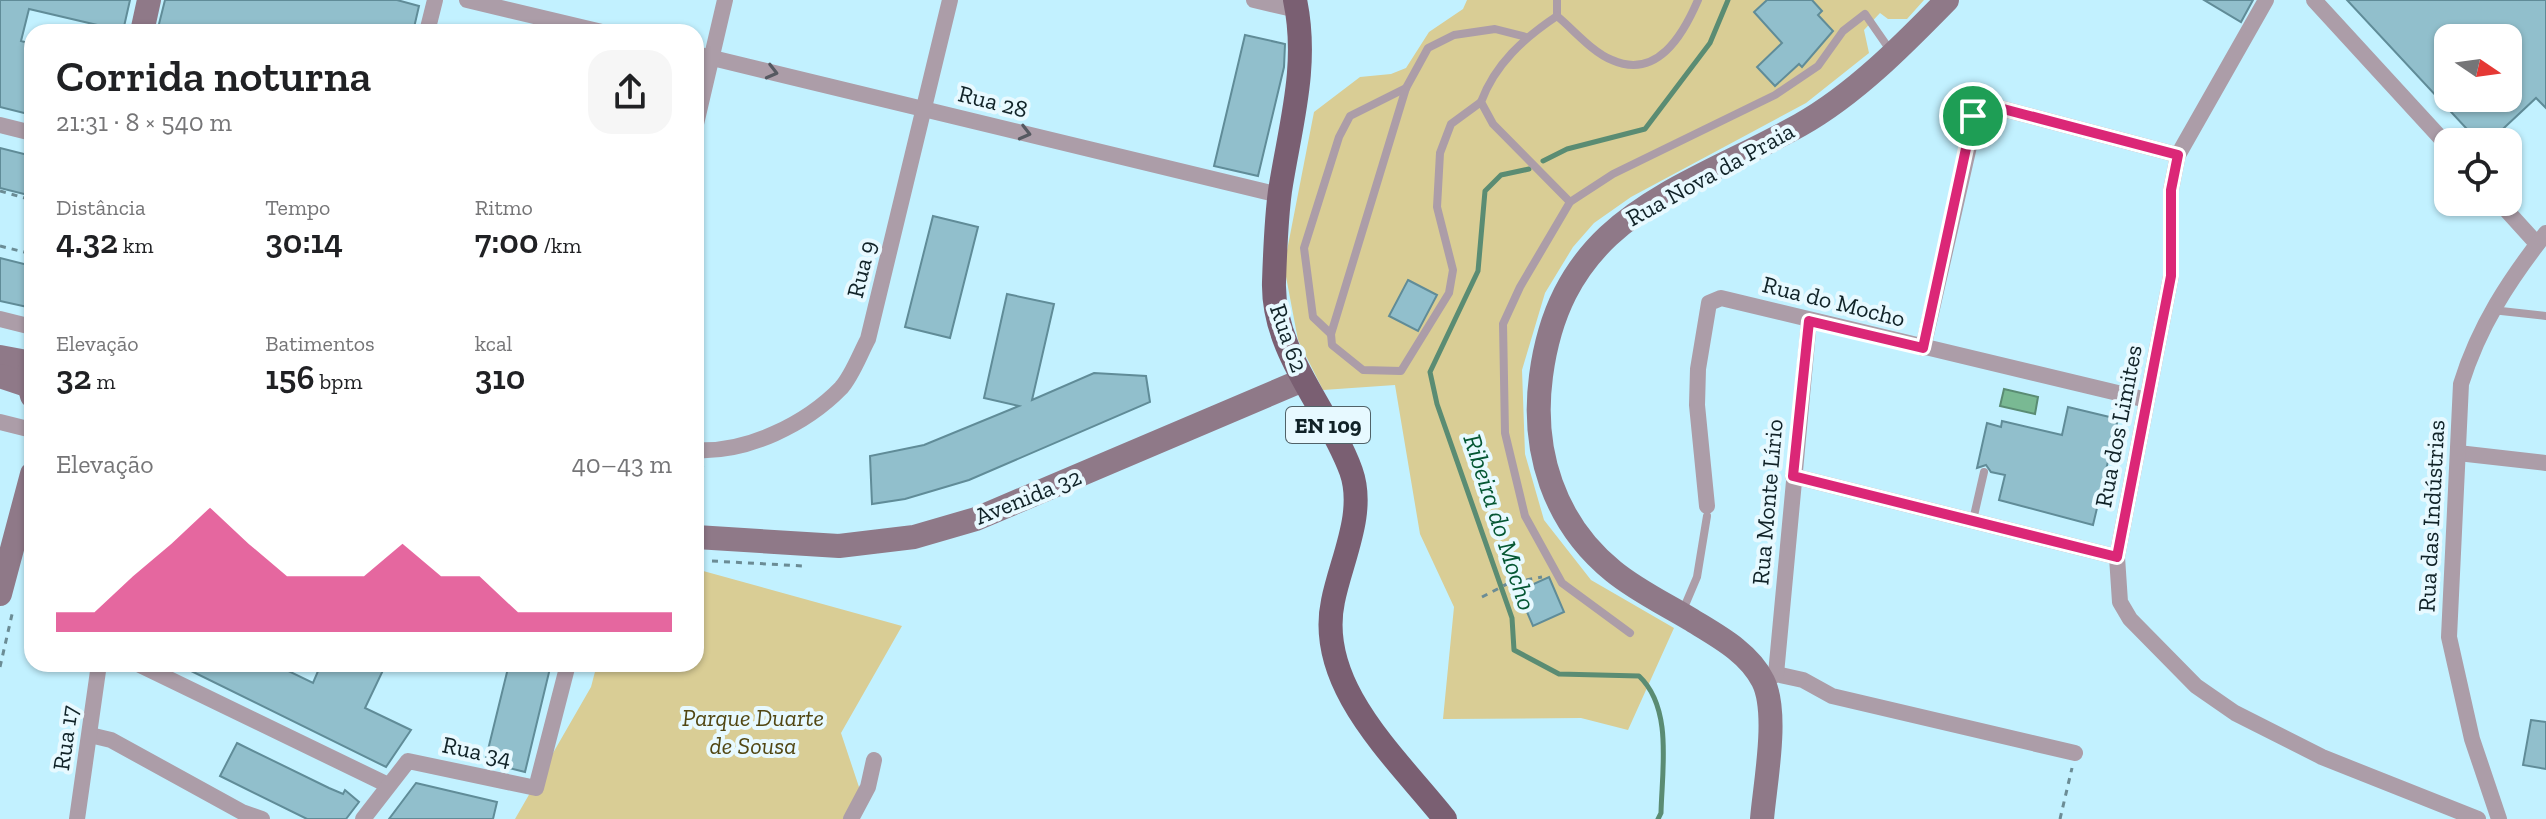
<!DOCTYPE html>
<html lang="pt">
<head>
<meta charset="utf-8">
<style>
	:root { --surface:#fff; --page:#f6f6f6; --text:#202124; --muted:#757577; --accent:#db2777 }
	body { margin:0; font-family:"Zilla Slab",serif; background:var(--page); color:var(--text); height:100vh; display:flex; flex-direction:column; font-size:30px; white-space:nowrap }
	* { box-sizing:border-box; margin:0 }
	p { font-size:26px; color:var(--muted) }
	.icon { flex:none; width:44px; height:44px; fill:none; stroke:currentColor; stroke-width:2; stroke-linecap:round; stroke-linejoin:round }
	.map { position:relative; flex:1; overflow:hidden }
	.panel { position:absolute; left:24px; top:24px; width:680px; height:648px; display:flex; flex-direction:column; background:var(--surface); border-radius:24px; box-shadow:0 2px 6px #0004 }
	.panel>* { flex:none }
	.needle { width:52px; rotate:103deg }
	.tools { position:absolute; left:2434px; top:24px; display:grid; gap:16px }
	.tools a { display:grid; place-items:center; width:88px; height:88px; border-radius:16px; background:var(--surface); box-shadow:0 2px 6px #0004; font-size:40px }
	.pin { position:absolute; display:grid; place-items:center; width:68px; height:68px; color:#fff; margin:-34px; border:4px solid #fff; border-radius:50%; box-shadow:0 2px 8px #0007 }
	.round { display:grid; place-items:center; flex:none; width:84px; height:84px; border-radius:24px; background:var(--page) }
	.head { display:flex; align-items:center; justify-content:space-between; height:136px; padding:0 32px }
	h1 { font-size:44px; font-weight:600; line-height:60px }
	.stats { display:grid; grid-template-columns:repeat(3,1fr); gap:12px; height:136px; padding:8px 32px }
	.stats div { display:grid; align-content:center }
	.stats b { font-size:34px; font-weight:600 }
	.stats small { font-size:22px; font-weight:400 }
	.stats p { font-size:22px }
	.chart { height:224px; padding:16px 32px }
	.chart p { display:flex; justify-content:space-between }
	.chart svg { width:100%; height:144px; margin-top:8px; fill:var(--accent); opacity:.7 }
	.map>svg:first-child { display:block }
</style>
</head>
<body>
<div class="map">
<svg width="2546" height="819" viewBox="0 0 2546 819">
	<rect width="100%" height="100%" fill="#c2f1ff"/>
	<g fill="#d9cd95">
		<polygon points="1467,0 1924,0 1907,19 1888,19 1880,13 1864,30 1869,53 1806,103 1631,197 1594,223 1573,247 1545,293 1522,370 1525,454 1544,520 1591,580 1674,628 1628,730 1581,718 1443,719 1454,607 1420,534 1395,385 1323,390 1298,340 1284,266 1314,112 1360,77 1391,74 1406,68 1429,32 1463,9"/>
		<polygon points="696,569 902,626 841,733 861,793 845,819 515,819 591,687 597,664 696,664"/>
	</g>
	<polygon fill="#79b993" stroke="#5a8c73" stroke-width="2" points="2004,389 2038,397 2035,414 2000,406"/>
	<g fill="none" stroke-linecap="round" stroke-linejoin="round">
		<g stroke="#5a8c73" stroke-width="5">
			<polyline points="1543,161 1567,149 1645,129 1710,43 1728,0"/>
			<path d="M1529,169l-28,6 -16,16 -7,80 -48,101 7,32 75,214 2,32 45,24 80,2c34,32 23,93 22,137l-3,6"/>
		</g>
	</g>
	<g fill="#91bfcc" stroke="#608c98" stroke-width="2" fill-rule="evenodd">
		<polygon points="0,0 130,0 123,31 29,9 21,41 32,44 32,115 0,107"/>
		<polygon points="165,0 397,0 419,6 413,32 157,32"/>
		<polygon points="1767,0 1812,0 1822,11 1818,15 1833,31 1802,67 1799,64 1775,86 1757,67 1782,43 1754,12"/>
		<polygon points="2204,0 2253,0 2241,22"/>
		<path d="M2347,0h199v108l-10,-10 -47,44h-10zM2448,38h60v60h-60z"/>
		<polygon points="1245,35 1285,44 1284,67 1258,176 1214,166"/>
		<polygon points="0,148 32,156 32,196 0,188"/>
		<polygon points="933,216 978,227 950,338 905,327"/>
		<polygon points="0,258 32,266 32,308 0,301"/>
		<polygon points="1408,280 1437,295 1418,331 1389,316"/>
		<polygon points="1007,294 1054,304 1032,400 1094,373 1146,376 1150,402 969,480 905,499 872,504 870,456 924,445 1019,406 984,398"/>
		<polygon points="2068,407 2118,419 2093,525 1999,500 2005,475 1991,472 1986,465 1977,468 1987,423 2001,427 2002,421 2062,435"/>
		<polygon points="1549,577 1564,612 1533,626 1518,591"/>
		<polygon points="177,664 274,664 313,683 321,664 386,664 365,708 411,730 386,767"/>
		<polygon points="509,664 551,664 525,772 485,762"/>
		<polygon points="2531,720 2546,722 2546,769 2523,765"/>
		<polygon points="237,743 329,788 343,794 345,790 359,802 346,819 307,819 220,776"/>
		<polygon points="416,783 497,802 493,819 389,819"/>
	</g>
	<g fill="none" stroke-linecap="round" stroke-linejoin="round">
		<g stroke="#6b8c95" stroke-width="3" stroke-dasharray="6 6" stroke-linecap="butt">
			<polyline points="0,191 32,200"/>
			<polyline points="0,246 32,254"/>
			<polyline points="696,476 703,466"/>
			<polyline points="712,561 804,566"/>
			<polyline points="1482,597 1509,583 1542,577"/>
			<polyline points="0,667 13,610"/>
			<polyline points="2060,819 2072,768"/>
		</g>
		<g stroke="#ac9da8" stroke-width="8">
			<path d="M1557,0v16c-33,22 -62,48 -76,86l12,22 77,78"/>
			<path d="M1557,16c17,14 35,36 55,44 45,20 71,-25 86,-60"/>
			<polyline points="1406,88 1350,116 1339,137 1304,248 1313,317 1331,334 1332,345 1363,370 1401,371 1449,293 1453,270 1437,207 1440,153 1451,124 1481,102"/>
			<polyline points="2492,310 2546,316"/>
			<polyline points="1331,334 1406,88 1428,48 1454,35 1495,29 1526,37"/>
			<polyline points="1973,520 1984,472"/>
			<polyline points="1683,610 1697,577 1707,516"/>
			<polyline points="1630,633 1562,583 1525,516 1505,433 1503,324 1520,287 1570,202 1613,174 1775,95 1818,66 1843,31 1865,14 1890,50"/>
		</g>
		<g stroke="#ac9da8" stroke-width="16">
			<polyline points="467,0 602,32"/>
			<polyline points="1254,0 1297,10"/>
			<polyline points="2266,0 2178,155 2171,190 2171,276 2117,557 2120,602 2130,619 2196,686 2235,713 2322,757 2478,819"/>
			<polyline points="2314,0 2448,146"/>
			<polyline points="427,32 435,0"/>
			<polyline points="696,54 1279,195"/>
			<polyline points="696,124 725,0"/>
			<polyline points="0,125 32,133"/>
			<polyline points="2499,202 2537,244"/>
			<polyline points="0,319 32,327"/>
			<polyline points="1923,348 1978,107 1992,106 2178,155"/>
			<polyline points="0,422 32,430"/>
			<path d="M696,450c51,3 110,-26 145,-62 11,-12 19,-34 27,-49l82,-339"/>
			<polyline points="2458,453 2546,463"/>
			<polyline points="1793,476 2117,557"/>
			<polyline points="1707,506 1697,405 1698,369 1709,303 1721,298 2147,400"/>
			<polyline points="138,664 388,785"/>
			<polyline points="1776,674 1803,680 1832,696 2075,753"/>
			<polyline points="1764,682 1776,674 1809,321"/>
			<polyline points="90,735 111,740 242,812 262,819"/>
			<polyline points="77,819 99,664"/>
			<polyline points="363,819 408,761 536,788 568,664"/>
			<polyline points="851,819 868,787 874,760"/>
			<path d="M2499,819l-27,-80 -23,-102 12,-253c18,-58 48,-104 85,-151"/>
		</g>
		<g stroke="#8f7988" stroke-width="24">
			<polyline points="142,32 149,0"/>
			<polyline points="0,357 32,363"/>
			<polyline points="32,364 27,377 32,396"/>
			<polyline points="0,376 27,385"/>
			<polyline points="696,537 839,546 914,537 976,519 1303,380"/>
			<polyline points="0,594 32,474"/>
			<path d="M1762,819c3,-36 17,-106 1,-138 -14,-29 -47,-46 -73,-62 -25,-15 -54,-29 -77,-48 -59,-48 -82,-120 -72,-195 21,-160 138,-184 259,-251 55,-31 103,-80 147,-125"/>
		</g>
		<path stroke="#7a5f72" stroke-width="24" d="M1295,0c14,66 -5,126 -15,191 -4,30 -5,61 -6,91 -2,70 54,126 77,189 15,42 -10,89 -18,130 -18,85 64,157 112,218"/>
	</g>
	<defs><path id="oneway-chevron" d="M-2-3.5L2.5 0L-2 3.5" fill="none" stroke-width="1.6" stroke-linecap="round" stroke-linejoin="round" transform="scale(2)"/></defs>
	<g stroke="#565961">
		<use href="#oneway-chevron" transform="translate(772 72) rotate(14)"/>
		<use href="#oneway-chevron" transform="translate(1025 133) rotate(14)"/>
	</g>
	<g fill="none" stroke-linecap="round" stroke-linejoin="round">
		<g stroke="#fff" stroke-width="16">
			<polygon id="route" points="1992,106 2178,155 2171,190 2171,276 2117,557 1793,476 1809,321 1923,348 1973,116 1978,107"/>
		</g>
		<use href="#route" stroke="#db2777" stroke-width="10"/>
	</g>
	<g text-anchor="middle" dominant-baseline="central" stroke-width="8" stroke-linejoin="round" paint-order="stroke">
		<rect fill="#e7f9ff" stroke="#506268" stroke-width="2" x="1286" y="407" width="84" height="36" rx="6"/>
		<g font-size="22" font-weight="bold" fill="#102227">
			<text x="1328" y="425">EN 109</text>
		</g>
		<g font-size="24" fill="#102227" stroke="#e7f9ff">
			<text transform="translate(993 101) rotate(14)">Rua 28</text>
			<text transform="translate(1710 174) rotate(-29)">Rua Nova da Praia</text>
			<text transform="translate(861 269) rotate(-76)">Rua 9</text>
			<text transform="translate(1834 301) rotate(14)">Rua do Mocho</text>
			<text transform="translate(1289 338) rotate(71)">Rua 62</text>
			<text transform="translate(2118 426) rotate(-79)">Rua dos Limites</text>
			<text transform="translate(1028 496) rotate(-22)">Avenida 32</text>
			<text transform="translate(1767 502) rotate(-85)">Rua Monte Lírio</text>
			<text transform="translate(2431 516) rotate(-87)">Rua das Indústrias</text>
			<text transform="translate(65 738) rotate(-82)">Rua 17</text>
			<text transform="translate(477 751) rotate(12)">Rua 34</text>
		</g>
		<g font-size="24" font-style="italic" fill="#514612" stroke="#e7f9ff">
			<text x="753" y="717">Parque Duarte<tspan x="753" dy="28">de Sousa</tspan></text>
		</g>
		<g font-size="26" font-style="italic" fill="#055733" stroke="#e7f9ff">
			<text transform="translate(1500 522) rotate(72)">Ribeira do Mocho</text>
		</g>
	</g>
</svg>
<div class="tools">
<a><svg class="needle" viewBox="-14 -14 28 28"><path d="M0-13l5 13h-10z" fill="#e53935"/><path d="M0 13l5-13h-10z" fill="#757577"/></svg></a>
<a><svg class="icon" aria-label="locate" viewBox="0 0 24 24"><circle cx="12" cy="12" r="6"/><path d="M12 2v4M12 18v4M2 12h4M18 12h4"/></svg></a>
</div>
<div class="pin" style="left:1973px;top:116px;background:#1e9e55"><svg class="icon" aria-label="arrive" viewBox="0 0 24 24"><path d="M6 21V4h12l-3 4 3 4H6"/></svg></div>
<section class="panel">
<div class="head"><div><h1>Corrida noturna</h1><p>21:31 · 8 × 540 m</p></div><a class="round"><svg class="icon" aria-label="share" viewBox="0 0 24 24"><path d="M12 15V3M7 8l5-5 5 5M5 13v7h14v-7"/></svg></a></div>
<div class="stats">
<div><p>Distância</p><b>4.32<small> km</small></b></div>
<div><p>Tempo</p><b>30:14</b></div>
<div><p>Ritmo</p><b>7:00<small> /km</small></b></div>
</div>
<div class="stats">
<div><p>Elevação</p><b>32<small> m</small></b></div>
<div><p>Batimentos</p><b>156<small> bpm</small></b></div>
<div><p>kcal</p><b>310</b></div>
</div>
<div class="chart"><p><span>Elevação</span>40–43 m</p>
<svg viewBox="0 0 160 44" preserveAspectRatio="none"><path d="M0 44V38L10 38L20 27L30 17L40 6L50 17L60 27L70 27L80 27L90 17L100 27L110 27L120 38L130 38L140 38L150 38L160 38V44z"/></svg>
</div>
</section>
</div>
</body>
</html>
